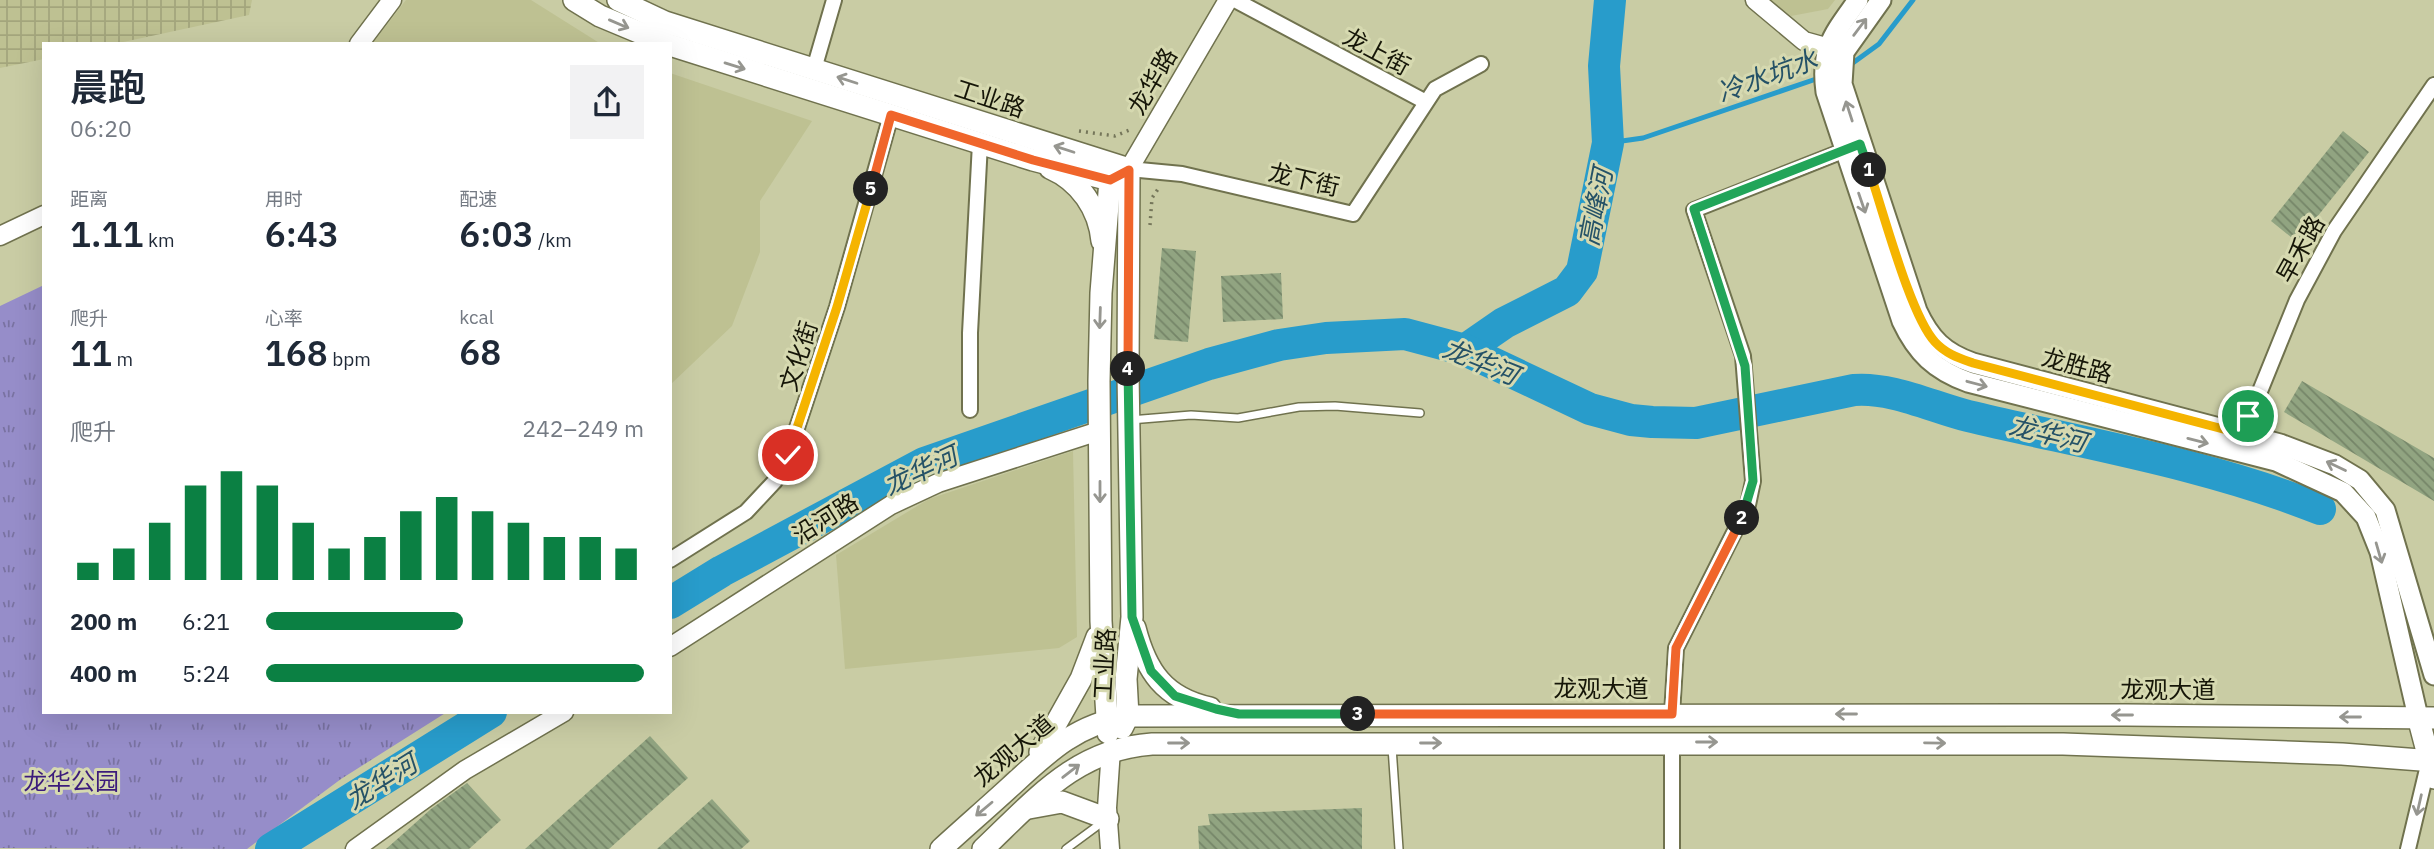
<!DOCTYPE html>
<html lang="zh">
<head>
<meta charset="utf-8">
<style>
	:root { --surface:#fff; --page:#f2f2f3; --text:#1f2937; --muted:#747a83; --accent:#0b8043 }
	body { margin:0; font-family:"IBM Plex Sans","Noto Sans SC",sans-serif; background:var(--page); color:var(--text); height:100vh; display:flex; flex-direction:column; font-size:26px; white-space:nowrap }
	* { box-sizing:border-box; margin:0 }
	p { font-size:23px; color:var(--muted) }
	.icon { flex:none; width:38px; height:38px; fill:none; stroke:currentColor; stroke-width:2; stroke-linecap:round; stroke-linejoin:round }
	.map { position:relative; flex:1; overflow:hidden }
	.details { position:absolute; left:42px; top:42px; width:630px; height:672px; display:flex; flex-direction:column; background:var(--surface); border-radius:0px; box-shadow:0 7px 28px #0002 }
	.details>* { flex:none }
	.pin { position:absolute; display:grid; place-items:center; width:60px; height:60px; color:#fff; margin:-30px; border:4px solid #fff; border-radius:50%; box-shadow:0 2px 7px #0007 }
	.km { position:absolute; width:35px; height:35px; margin:-18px; border-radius:50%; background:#222; color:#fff; font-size:19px; line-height:35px; text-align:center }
	.round { display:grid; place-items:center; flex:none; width:74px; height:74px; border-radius:0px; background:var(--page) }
	.head { display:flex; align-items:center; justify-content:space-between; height:119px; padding:0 28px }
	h1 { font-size:38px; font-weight:600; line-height:52px }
	.metrics { display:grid; grid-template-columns:repeat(3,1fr); gap:10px; height:119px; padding:7px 28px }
	.metrics div { display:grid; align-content:center }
	.metrics b { font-size:35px; font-weight:600 }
	.metrics small { font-size:19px; font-weight:400 }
	.metrics p { font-size:19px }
	.chart { height:196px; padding:14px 28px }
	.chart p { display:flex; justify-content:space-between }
	.chart svg { width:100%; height:126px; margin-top:7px; stroke:var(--accent); stroke-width:6 }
	ul { padding:0 28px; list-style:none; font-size:23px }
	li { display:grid; grid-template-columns:112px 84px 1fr; align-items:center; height:52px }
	li i { height:18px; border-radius:9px; background:var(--accent) }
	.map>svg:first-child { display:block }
</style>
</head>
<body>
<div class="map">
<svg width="2434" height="849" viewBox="0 0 2434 849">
	<defs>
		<pattern id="industrial-grid" width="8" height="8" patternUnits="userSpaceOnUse" patternTransform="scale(1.75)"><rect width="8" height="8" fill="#bec192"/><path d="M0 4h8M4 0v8" fill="none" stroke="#a3a57c"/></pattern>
		<pattern id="park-tufts" width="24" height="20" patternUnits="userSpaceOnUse" patternTransform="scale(1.75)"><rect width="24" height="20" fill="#968dc9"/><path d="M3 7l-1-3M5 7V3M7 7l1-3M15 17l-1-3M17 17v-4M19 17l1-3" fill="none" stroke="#7972a1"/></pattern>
		<pattern id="building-back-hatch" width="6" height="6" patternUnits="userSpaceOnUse" patternTransform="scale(1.75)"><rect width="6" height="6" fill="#91a481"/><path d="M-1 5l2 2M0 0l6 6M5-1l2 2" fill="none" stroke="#758568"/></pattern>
	</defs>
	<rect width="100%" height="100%" fill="#c9cca4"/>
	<g fill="#bec192">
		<polygon points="406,0 531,0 601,44 372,44"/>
		<polygon points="1770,0 1835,0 1828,9 1791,16"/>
		<polygon points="670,73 812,121 760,201 760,252 732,326 670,385"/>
		<polygon points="1073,451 1077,637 1059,648 845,669 836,555 929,499"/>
	</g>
	<polygon fill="url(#industrial-grid)" points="0,0 252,0 249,15 114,44 44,44 44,59 0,68"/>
	<polygon fill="url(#park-tufts)" points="44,285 44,712 447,712 341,779 247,849 0,848 0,306"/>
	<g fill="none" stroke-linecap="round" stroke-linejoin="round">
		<g stroke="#289ccb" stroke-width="5">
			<polyline points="1850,65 1879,44 1913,0"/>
			<polyline points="1608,143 1643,138 1822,77"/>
		</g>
		<g stroke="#289ccb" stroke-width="32">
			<polyline points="1465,350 1504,323 1567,291 1582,271 1608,143 1604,66 1610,0"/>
			<path d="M670,603l52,-32 202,-108 285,-99 70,-19 47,-7 79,-4 60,16 125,59 41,11 21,2 44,1 158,-33c38,-3 78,17 114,26 118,28 240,48 352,93"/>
			<polyline points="271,849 491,712"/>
		</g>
	</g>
	<g fill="url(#building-back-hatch)">
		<polygon points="2343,131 2369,152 2297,242 2271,221"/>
		<polygon points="1162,248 1196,251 1188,342 1154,339"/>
		<polygon points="1281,273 1283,319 1223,322 1221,276"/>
		<polygon points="2302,381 2434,458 2434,501 2284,412"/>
		<polygon points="650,736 688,778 609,849 525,849"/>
		<polygon points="467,783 501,820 469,849 386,849 431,809"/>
		<polygon points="712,799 750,841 741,849 657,849"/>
		<polygon points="1362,808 1362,849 1199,849 1198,826 1210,825 1208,814"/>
	</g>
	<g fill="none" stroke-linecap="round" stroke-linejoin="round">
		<g stroke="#70724e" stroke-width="10">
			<g id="service">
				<polyline points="1130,420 1191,415 1238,418 1299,407 1335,406 1420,413"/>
				<polyline points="1392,747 1399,849"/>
				<polyline points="1066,849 1104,821"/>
			</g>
		</g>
		<g stroke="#70724e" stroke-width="18">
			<g id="minor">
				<polyline points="1235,0 1424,101"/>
				<polyline points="814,69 834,0"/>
				<polyline points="1129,169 1182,174 1353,214 1435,89 1481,64"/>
				<polyline points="970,410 970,333 980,143"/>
				<polyline points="2239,443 2297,300 2334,231 2434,85"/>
				<polyline points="670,560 746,512 775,481 788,455 837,307 891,115"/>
				<polyline points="1672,714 1676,648 1748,505 1753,481 1743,356 1694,210 1853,147"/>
				<polyline points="1672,742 1672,849"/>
				<polyline points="2408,849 2428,765"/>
			</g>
		</g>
		<g stroke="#70724e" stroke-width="21">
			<g id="tertiary">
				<polyline points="1755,0 1804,41 1840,51"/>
				<polyline points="359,44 392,0"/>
				<polyline points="1117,176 1129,169 1228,0"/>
				<polyline points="0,236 44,215"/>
				<polyline points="670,647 891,505 938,483 1099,431"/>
				<polyline points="355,849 465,770 564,712"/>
				<polyline points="1110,849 1107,808 1111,749"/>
			</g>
		</g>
		<g stroke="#70724e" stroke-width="23">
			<g id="secondary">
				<path d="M1858,0c-24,34 -38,48 -32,92l76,229c15,32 33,49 66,61l308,79 67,31 23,25 14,35 38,165"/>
				<path d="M1881,0l-37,52 -2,32 75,227c13,28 27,42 56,52l307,81 55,21 25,15 25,30 49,165"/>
			</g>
		</g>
		<g stroke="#70724e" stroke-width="24">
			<g id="primary">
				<polyline points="574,0 600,16 667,44"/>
				<polyline points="618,0 665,22 1129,169 1128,373 1132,617 1126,679 1128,716 1122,728"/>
				<polyline points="670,45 1033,160 1110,180 1101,293 1099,381 1101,621 1108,733"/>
				<path d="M1050,168c30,13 49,41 52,73"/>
				<path d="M1135,628c11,43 29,70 75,80"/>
				<polyline points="2418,717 2434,778"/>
				<polyline points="1040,752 1081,679 1097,637"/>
				<polyline points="1029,808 1062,802 1108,819"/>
				<path d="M941,849c23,-21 46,-41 69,-62 38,-35 65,-62 118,-71l998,-1 308,3"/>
				<path d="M983,849c52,-49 93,-100 169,-105h911l279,10 92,7"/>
			</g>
		</g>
		<g stroke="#75765a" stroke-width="3.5" stroke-dasharray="2 5" stroke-linecap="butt">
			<polyline points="1079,131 1115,136 1132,129"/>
			<polyline points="1150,225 1152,198 1160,186"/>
		</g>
		<use href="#service" stroke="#fff" stroke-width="7"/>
		<use href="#minor" stroke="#fff" stroke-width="14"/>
		<use href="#tertiary" stroke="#fff" stroke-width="18"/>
		<use href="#secondary" stroke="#fff" stroke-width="19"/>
		<use href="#primary" stroke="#fff" stroke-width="21"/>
	</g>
	<defs><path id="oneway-shaft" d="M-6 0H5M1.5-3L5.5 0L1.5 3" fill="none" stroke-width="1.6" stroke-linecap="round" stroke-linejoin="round" transform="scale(1.75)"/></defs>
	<g stroke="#969690">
		<use href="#oneway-shaft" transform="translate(619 24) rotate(23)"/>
		<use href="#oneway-shaft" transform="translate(1860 27) rotate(-53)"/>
		<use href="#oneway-shaft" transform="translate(735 66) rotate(17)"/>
		<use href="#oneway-shaft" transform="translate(847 80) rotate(-162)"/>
		<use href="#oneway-shaft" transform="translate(1849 111) rotate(-108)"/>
		<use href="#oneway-shaft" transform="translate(1064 149) rotate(-162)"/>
		<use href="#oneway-shaft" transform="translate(1862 203) rotate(71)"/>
		<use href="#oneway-shaft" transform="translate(1100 318) rotate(92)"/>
		<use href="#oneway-shaft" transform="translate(1977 384) rotate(15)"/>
		<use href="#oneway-shaft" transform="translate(2198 441) rotate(14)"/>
		<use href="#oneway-shaft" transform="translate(2336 466) rotate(-155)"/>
		<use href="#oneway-shaft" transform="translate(1100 492) rotate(90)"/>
		<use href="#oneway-shaft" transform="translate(2379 553) rotate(74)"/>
		<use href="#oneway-shaft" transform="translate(1846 714) rotate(-180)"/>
		<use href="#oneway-shaft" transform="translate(2122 715) rotate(-180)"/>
		<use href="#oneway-shaft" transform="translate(2350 717) rotate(-180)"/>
		<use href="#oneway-shaft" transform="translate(1707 742)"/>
		<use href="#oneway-shaft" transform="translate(1179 743)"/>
		<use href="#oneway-shaft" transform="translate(1431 743)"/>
		<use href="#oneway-shaft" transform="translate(1935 743) rotate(1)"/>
		<use href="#oneway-shaft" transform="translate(1071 771) rotate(-38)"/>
		<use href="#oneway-shaft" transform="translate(2419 805) rotate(103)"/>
		<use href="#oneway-shaft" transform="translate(984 809) rotate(140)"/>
	</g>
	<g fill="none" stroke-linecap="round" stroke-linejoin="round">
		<g stroke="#fff" stroke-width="14">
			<path id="split-1" d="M1869,170c14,40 41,145 66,172 11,12 24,16 38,21l269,71 6,-18"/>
		</g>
		<g stroke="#fff" stroke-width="14">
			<polyline id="split-2" points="1742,518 1753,481 1745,366 1694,209 1860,144 1869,170"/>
		</g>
		<g stroke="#fff" stroke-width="14">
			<polyline id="split-3" points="1358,714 1672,714 1676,648 1742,518"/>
		</g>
		<g stroke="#fff" stroke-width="14">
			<polyline id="split-4" points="1128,369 1132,617 1151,671 1175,696 1216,709 1239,714 1358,714"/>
		</g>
		<g stroke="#fff" stroke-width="14">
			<polyline id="split-5" points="871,189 891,115 1033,160 1110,180 1129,170 1128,369"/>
		</g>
		<g stroke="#fff" stroke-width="14">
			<polyline id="split-6" points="788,455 837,307 871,189"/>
		</g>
		<use href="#split-1" stroke="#f5b400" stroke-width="9"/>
		<use href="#split-2" stroke="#22a559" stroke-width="9"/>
		<use href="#split-3" stroke="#f0652b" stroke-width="9"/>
		<use href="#split-4" stroke="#22a559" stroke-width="9"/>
		<use href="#split-5" stroke="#f0652b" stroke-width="9"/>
		<use href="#split-6" stroke="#f5b400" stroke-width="9"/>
	</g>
	<g text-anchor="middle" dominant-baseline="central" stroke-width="6" stroke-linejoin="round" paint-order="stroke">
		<g font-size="24" fill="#161608" stroke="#d6d9b0">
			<text transform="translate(1377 51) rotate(28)">龙上街</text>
			<text transform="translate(1152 81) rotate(-60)">龙华路</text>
			<text transform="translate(990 98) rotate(18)">工业路</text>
			<text transform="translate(1304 179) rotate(13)">龙下街</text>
			<text transform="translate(2300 249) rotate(-61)">早禾路</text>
			<text transform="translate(798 356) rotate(-72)">文化街</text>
			<text transform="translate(2077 365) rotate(15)">龙胜路</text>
			<text transform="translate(825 518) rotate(-32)">沿河路</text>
			<text transform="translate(1104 664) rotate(-87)">工业路</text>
			<text x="1601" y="688">龙观大道</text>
			<text x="2168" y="689">龙观大道</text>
			<text transform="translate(1013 750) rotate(-40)">龙观大道</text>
		</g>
		<g font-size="24" fill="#3b1b7b" stroke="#d6d9b0">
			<text x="71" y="781">龙华公园</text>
		</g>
		<g font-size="26" font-style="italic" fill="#255267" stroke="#d6d9b0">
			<text transform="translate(1767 75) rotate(-20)">冷水坑水</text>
			<text transform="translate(1595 207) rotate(-79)">高峰河</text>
			<text transform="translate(1481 361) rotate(22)">龙华河</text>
			<text transform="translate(2048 433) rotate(14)">龙华河</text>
			<text transform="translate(920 470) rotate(-25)">龙华河</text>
			<text transform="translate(381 781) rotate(-32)">龙华河</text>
		</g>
	</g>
</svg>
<div class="pin" style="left:2248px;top:416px;background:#1e9e55"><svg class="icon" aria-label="arrive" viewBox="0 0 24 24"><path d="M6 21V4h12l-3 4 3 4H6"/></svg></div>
<div class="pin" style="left:788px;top:455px;background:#d93025"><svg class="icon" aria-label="check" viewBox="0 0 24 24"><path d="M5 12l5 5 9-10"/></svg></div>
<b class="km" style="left:1869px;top:170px">1</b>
<b class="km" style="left:1742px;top:518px">2</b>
<b class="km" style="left:1358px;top:714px">3</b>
<b class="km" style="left:1128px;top:369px">4</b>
<b class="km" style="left:871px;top:189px">5</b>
<section class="details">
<div class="head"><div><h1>晨跑</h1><p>06:20</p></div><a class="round"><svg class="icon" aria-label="share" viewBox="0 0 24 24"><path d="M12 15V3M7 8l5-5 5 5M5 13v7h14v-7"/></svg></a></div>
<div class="metrics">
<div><p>距离</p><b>1.11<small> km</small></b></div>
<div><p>用时</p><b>6:43</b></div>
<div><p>配速</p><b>6:03<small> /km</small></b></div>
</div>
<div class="metrics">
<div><p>爬升</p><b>11<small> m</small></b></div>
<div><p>心率</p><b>168<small> bpm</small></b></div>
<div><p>kcal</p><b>68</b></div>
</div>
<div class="chart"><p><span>爬升</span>242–249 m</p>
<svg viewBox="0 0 160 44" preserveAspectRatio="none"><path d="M5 44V38M15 44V33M25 44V24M35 44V11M45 44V6M55 44V11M65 44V24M75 44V33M85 44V29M95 44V20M105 44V15M115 44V20M125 44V24M135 44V29M145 44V29M155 44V33"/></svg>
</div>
<ul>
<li><b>200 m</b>6:21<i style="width:52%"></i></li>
<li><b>400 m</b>5:24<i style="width:100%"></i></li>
</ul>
</section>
</div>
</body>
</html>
